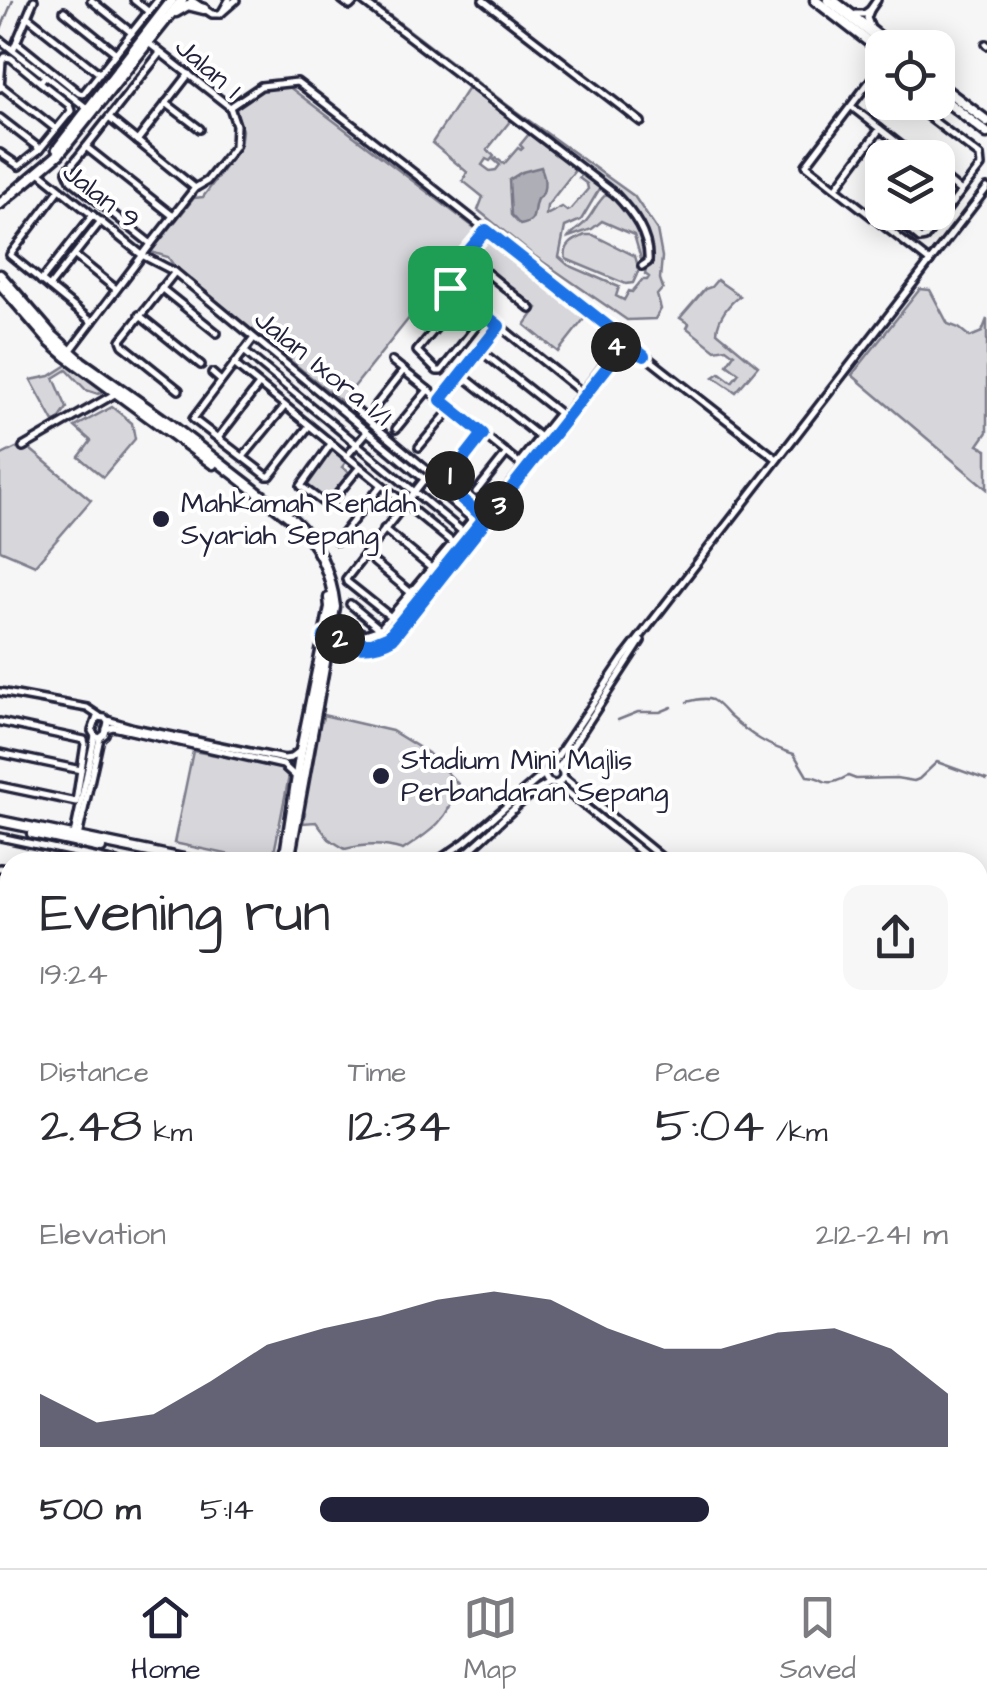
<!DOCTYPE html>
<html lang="en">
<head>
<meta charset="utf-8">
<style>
	:root { --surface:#fff; --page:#f7f7f7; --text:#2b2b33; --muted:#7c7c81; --line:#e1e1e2; --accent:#22223b }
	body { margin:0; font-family:"Architects Daughter",sans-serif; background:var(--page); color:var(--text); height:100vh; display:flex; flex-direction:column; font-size:38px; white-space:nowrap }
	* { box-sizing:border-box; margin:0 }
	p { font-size:32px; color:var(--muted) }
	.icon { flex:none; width:55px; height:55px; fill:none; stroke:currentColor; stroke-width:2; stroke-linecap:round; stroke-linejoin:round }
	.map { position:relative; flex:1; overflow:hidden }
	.panel { position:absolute; left:0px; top:852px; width:988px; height:718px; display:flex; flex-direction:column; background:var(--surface); border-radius:30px 30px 0 0; box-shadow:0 5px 25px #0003 }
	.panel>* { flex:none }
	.controls { position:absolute; left:865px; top:30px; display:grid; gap:20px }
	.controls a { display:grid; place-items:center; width:90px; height:90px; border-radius:20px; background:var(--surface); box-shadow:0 5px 25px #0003; font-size:50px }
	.pin { position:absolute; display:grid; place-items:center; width:85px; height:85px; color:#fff; margin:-42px; border-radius:20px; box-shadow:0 5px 15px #0006 }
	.km { position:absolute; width:50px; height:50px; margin:-25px; border-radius:50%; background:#222; color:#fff; font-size:28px; line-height:50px; text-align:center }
	.round { display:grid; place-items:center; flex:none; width:105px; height:105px; border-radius:20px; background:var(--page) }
	.head { display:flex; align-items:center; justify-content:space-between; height:170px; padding:0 40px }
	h1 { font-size:55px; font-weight:600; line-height:75px }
	.figures { display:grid; grid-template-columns:repeat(3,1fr); gap:15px; height:170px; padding:10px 40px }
	.figures div { display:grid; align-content:center }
	.figures b { font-size:50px; font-weight:600 }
	.figures small { font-size:28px; font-weight:400 }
	.figures p { font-size:28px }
	.chart { height:280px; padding:20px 40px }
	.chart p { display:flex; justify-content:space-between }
	.chart svg { width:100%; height:180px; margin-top:10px; fill:var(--accent); opacity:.7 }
	ul { padding:0 40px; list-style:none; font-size:32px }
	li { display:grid; grid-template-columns:160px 120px 1fr; align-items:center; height:75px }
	li i { height:25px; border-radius:12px; background:var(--accent) }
	.menu { display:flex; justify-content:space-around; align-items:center; height:140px; border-top:2px solid var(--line); background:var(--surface); font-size:28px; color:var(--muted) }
	.menu a { display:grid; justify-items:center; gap:5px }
	.menu .on { color:var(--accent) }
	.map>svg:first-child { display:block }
</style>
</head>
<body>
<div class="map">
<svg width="987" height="1568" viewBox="0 0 987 1568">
	<rect width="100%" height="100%" fill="#f6f6f7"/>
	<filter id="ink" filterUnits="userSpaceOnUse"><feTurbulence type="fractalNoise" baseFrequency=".01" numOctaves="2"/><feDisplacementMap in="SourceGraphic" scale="20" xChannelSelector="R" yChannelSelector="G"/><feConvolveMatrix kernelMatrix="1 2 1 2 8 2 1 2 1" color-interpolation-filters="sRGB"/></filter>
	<g filter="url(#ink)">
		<g fill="#d7d7db" stroke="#7c7c8b" stroke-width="2.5">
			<path d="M364,0h6l140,107 124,89 23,34 5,27 -2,22 3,9 -6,7 4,14 -6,10 -28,1 -94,-65 -55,-45 5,-13 -20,-16 4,-9 -35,-29 36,-55 43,32 -24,30 7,6 -4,5 -4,-2 -4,6 8,6 6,-1 4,-5 -6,-5 2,-2 8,6 14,-16 3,2 2,-2 -3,-3 9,-11 47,35 -29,37 -1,9 16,-8 5,4 3,-1 18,-21 -1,-5 -8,-6 3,-4 18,14 -19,32 -16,7 -6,30 9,8 51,22 -3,9 8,4 5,-9 3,1 10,-12h5l2,-3 -4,-3 2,-8 5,-9c-6,-40 -25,-56 -56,-81z"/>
			<polygon points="288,86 588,314 558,352 525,325 537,308 462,252 342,402 177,270 168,257 151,252 194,198 203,197 240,147 242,130 235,108 261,89"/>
			<path d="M608,193c21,17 38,40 37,68l-4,-2 -7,-24 -32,-14 -10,8 -23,8c5,-7 13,-10 18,-17 8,-10 11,-20 21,-27z"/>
			<path d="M585,235h8l42,21 4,14 -6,13 -7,1 -60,-25c-3,-14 8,-19 19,-24z"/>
			<path d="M717,280l23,16c-11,7 -22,22 -23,36l41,34 -22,26 -22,-15 6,-4 12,9 7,-9 -12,-9 7,-10 -8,-6 -11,2 -28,-22 2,-4 -9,-6 25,-29 6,-2z"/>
			<polygon points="920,289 930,290 948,324 959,328 970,337 982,332 987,319 987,432 978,445 987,450 987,489 852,375"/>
			<polygon points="69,364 104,391 98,394 86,390 67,370 54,378 67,408 58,421 54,422 31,380 50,376"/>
			<polygon points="112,407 132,423 135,439 103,477 79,457 91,441 75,427"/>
			<polygon points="24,444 91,500 35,565 0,550 0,456"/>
			<polygon points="330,451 334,451 347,461 342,467 350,473 327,501 324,501 305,486 305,483"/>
			<path d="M323,715l69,16 36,22 30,31c-8,35 -26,47 -55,66 -18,-6 -39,-6 -58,-1l-16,-10 -13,-17 -13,1 2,-10 -5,-1 18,-90h4z"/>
			<polygon points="193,751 282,767 289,776 274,853 259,861 174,843"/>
		</g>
		<path fill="#aeaeb7" stroke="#767685" stroke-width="2.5" d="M541,167c3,7 5,17 2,26 -1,2 -4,4 -6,6 -6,13 2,23 -17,26l-9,-10 -2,-35 13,-8z"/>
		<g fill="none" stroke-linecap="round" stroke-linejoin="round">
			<g stroke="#767685" stroke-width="2.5">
				<polyline points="0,31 13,0"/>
				<path d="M687,702c8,-2 17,-5 25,-2 6,3 13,12 18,17 21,18 37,29 64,37l13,22c9,0 10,2 17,5 8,4 17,-2 24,-5l8,3 40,-1 18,3 5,-2 18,-17 50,18"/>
				<polyline points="618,720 638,712 660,712 672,707"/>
			</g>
			<g stroke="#22223b" stroke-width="12">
				<g id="minor">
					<polyline points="91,0 132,33"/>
					<polyline points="134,0 149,12"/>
					<polyline points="191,0 212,14 220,14"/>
					<polyline points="342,0 350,6 356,0"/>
					<path d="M361,0l254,194c18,19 35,41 33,68l-6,4"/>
					<polyline points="483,0 641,122"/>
					<polyline points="835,0 896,48"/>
					<polyline points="870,10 877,0"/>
					<polyline points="64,11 116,53"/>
					<polyline points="222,12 229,0"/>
					<polyline points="220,14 236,0"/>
					<polyline points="856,14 864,14 870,10 867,18 870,26"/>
					<polyline points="28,17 100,74"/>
					<polyline points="0,40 88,109"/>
					<polyline points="17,43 79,93 83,94 158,0"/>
					<polyline points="986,44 987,45"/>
					<polyline points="13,50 34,0"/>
					<polyline points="882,65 806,165 930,262"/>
					<polyline points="0,85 56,129"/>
					<polyline points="0,88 2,61 5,57 11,58 40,82 45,76"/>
					<polyline points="166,103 200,129"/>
					<path d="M230,107l31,-21 36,-4c162,124 319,253 480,377"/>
					<polyline points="852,107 917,158"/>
					<polyline points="0,118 40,149"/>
					<polyline points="109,118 195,188"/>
					<polyline points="137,141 189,74"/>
					<polyline points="86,147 173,216"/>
					<polyline points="0,153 19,166 40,149 71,111 69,105 40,82"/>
					<polyline points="38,171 142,255 175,272 470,517 471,521 380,629 365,634 353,629"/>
					<polyline points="938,173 960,191"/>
					<polyline points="836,188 880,129"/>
					<polyline points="60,189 10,255 92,322"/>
					<polyline points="892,216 920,239 925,238 981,166 980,156 909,102"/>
					<polyline points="485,231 446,277 445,282 584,394"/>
					<polyline points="151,244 71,180 67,171 160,53"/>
					<polyline points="465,255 531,309"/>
					<polyline points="75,256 116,289"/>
					<polyline points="175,272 121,340 123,345 179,390"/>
					<polyline points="41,281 93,215"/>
					<polyline points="49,287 101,221"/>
					<polyline points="161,288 217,333"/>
					<polyline points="462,296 417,351 437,371 441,371 485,315"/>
					<polyline points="139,315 201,365"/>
					<polyline points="254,338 193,419 267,476 270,476 309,426"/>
					<polyline points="244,351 463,532"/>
					<polyline points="68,354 151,244 195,188 207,181 235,146 236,125 230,107 146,41"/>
					<polyline points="392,361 519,463 559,413 481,351"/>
					<polyline points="234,364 453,543"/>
					<polyline points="212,373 221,381"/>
					<polyline points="462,375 540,437"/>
					<polyline points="441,400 499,326"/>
					<polyline points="374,408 404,370"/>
					<polyline points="357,411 485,519"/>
					<polyline points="396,429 428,390"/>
					<polyline points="218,438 259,385"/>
					<polyline points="331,444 301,486 328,506 359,468"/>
					<polyline points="23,447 118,392"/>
					<polyline points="419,447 451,409"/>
					<polyline points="243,457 285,406"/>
					<polyline points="346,457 367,432"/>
					<polyline points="445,483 483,435"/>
					<polyline points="476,492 507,453"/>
					<polyline points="384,529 431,568"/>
					<polyline points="337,541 381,486"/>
					<polyline points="374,562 411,593"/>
					<polyline points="350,604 380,629"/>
					<polyline points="392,618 347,582 346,579 430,472"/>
					<polyline points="326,636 365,643 389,635 550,435 624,339"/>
					<path d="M325,642c25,3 45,9 68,-4l234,-296"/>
					<polyline points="0,692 87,708 99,716"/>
					<polygon points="97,717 105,718 108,722 105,734 100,738 95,736 92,731"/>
					<polyline points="107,720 134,728 284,759 291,758 301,750"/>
					<polyline points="0,722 84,740 85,744 76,802 0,786"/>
					<polyline points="106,729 113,727 283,765 296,777"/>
					<polyline points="0,753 81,770"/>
					<circle cx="554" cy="775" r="9"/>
					<polyline points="551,766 623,659 987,188"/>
					<polyline points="559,767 641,641"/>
					<polyline points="563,777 667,862"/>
					<polyline points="557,784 654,862"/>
					<polyline points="0,837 117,862"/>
					<polyline points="78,837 100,738"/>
					<polyline points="73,839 95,736"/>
					<polyline points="436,862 465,842 545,773"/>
					<path d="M454,862c31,-20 66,-67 97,-79"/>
					<polyline points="0,868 10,870"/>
					<polyline points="0,961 10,918"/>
					<polyline points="7,1002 10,999"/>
					<polyline points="0,1010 10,1020"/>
					<polyline points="978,1018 987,1009"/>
					<polyline points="0,1030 10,1020"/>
					<polyline points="0,1068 10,1078"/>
					<polyline points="978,1085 987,1093"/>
					<polyline points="0,1113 10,1123"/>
					<polyline points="978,1116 987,1123"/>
					<polyline points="978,1124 987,1132"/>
					<polyline points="978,1150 987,1157"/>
					<polyline points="0,1169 10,1178"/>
					<polyline points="0,1205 10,1194"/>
					<polyline points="0,1215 10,1224"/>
					<polyline points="0,1259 10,1269"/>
					<polyline points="0,1276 10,1286"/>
					<polyline points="0,1285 10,1295"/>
					<polyline points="0,1301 10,1311"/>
					<polyline points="0,1356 10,1346"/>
					<polyline points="0,1380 10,1390"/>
					<polyline points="0,1428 10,1418"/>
					<polyline points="978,1460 986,1469 978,1478"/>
					<polyline points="0,1474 10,1463"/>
					<polyline points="0,1477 10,1487"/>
					<polyline points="978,1529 987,1538"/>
					<polyline points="978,1549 987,1537"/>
					<polyline points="78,1560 87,1568"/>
					<polyline points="126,1560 134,1568"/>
					<polyline points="175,1560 183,1568"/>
					<polyline points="218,1560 226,1568"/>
					<polyline points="154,1568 162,1560"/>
					<polyline points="619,1568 624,1560"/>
					<polyline points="955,1568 962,1560"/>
					<polyline points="962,1568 968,1560"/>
					<polyline points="979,1568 987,1560"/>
				</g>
			</g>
			<g stroke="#22223b" stroke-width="15">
				<g id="major">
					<polyline points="815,0 882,52"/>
					<polyline points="828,0 890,48"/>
					<polyline points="176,12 188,5 204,9"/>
					<polyline points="938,84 987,121"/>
					<polyline points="938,95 987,133"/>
					<polyline points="57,149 172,0"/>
					<polyline points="0,204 59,154 182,0"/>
					<path d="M0,275l52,60 30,27 85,60 125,97c27,24 39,54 43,88l-44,243 4,12"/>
					<polyline points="0,284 50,342 66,356 213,464"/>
					<polyline points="332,626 339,636 349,641"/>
					<polyline points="328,653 340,645 348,645"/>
					<polyline points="0,821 198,862"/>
					<polyline points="32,833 101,848"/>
					<polyline points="279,862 286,848 301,750 330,607 329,598"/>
				</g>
			</g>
			<use href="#minor" stroke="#fff" stroke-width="5"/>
			<use href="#major" stroke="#fff" stroke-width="8"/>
			<g stroke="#22223b" stroke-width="6">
				<g id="rail">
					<polyline points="978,1009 987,999"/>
					<polyline points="574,1568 579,1560"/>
				</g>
			</g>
			<use href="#rail" stroke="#fff" stroke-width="2.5" stroke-dasharray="8" stroke-linecap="butt"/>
		</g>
	</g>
	<g fill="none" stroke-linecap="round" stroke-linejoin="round" filter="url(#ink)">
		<g stroke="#fff" stroke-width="20">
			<path id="route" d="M486,230l124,98 7,11 -1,11 8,-10 20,16 -16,-6 -9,2 -226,286c-23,14 -45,8 -70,3l1,-5 41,7h7l17,-7 95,-118 -40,-34 39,-50 -42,-34 58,-74 -54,-44 1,-4z"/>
		</g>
		<use href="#route" stroke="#1a73e8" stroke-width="12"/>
	</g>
	<g fill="#22223b" stroke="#fff" stroke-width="4">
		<circle cx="161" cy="519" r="10"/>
		<circle cx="381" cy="776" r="10"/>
	</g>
	<g text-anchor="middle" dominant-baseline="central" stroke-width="8" stroke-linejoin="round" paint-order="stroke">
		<g font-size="28" fill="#22223b" stroke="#fff">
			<text transform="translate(208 68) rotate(41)">Jalan 1</text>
			<text transform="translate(101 196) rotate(38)">Jalan 9</text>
			<text transform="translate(323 368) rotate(39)">Jalan Ixora 1/1</text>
		</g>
		<g font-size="28" fill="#22223b" stroke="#fff" text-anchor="start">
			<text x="181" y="503">Mahkamah Rendah<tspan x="181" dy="32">Syariah Sepang</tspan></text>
			<text x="401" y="760">Stadium Mini Majlis<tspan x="401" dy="32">Perbandaran Sepang</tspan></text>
		</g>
	</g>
</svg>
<div class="controls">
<a><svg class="icon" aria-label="locate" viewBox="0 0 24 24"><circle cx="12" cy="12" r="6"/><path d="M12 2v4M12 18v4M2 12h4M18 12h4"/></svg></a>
<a><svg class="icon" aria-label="layers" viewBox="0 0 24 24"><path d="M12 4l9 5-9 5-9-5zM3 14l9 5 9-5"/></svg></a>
</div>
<div class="pin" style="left:450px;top:288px;background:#1e9e55"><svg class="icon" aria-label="arrive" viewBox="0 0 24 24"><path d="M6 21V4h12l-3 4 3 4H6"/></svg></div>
<b class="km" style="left:450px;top:476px">1</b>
<b class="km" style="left:340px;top:639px">2</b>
<b class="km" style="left:499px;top:506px">3</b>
<b class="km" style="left:616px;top:347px">4</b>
<section class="panel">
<div class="head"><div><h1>Evening run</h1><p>19:24</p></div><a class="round"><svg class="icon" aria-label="share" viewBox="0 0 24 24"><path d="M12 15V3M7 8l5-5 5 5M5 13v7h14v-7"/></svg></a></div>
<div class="figures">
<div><p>Distance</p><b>2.48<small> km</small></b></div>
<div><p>Time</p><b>12:34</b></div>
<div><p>Pace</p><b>5:04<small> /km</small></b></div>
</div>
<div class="chart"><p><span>Elevation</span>212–241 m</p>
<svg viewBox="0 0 160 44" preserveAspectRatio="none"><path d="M0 44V31L10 38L20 36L30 28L40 19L50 15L60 12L70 8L80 6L90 8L100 15L110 20L120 20L130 16L140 15L150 20L160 31V44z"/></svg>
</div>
<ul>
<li><b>500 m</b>5:14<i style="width:62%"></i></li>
</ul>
</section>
</div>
<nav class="menu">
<a class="on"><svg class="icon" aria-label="home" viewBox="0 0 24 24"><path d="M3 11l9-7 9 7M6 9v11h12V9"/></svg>Home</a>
<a><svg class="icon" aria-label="map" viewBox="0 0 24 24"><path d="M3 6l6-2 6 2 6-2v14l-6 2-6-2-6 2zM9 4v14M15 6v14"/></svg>Map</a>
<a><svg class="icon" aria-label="saved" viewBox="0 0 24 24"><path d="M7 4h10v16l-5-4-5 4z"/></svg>Saved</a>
</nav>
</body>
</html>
